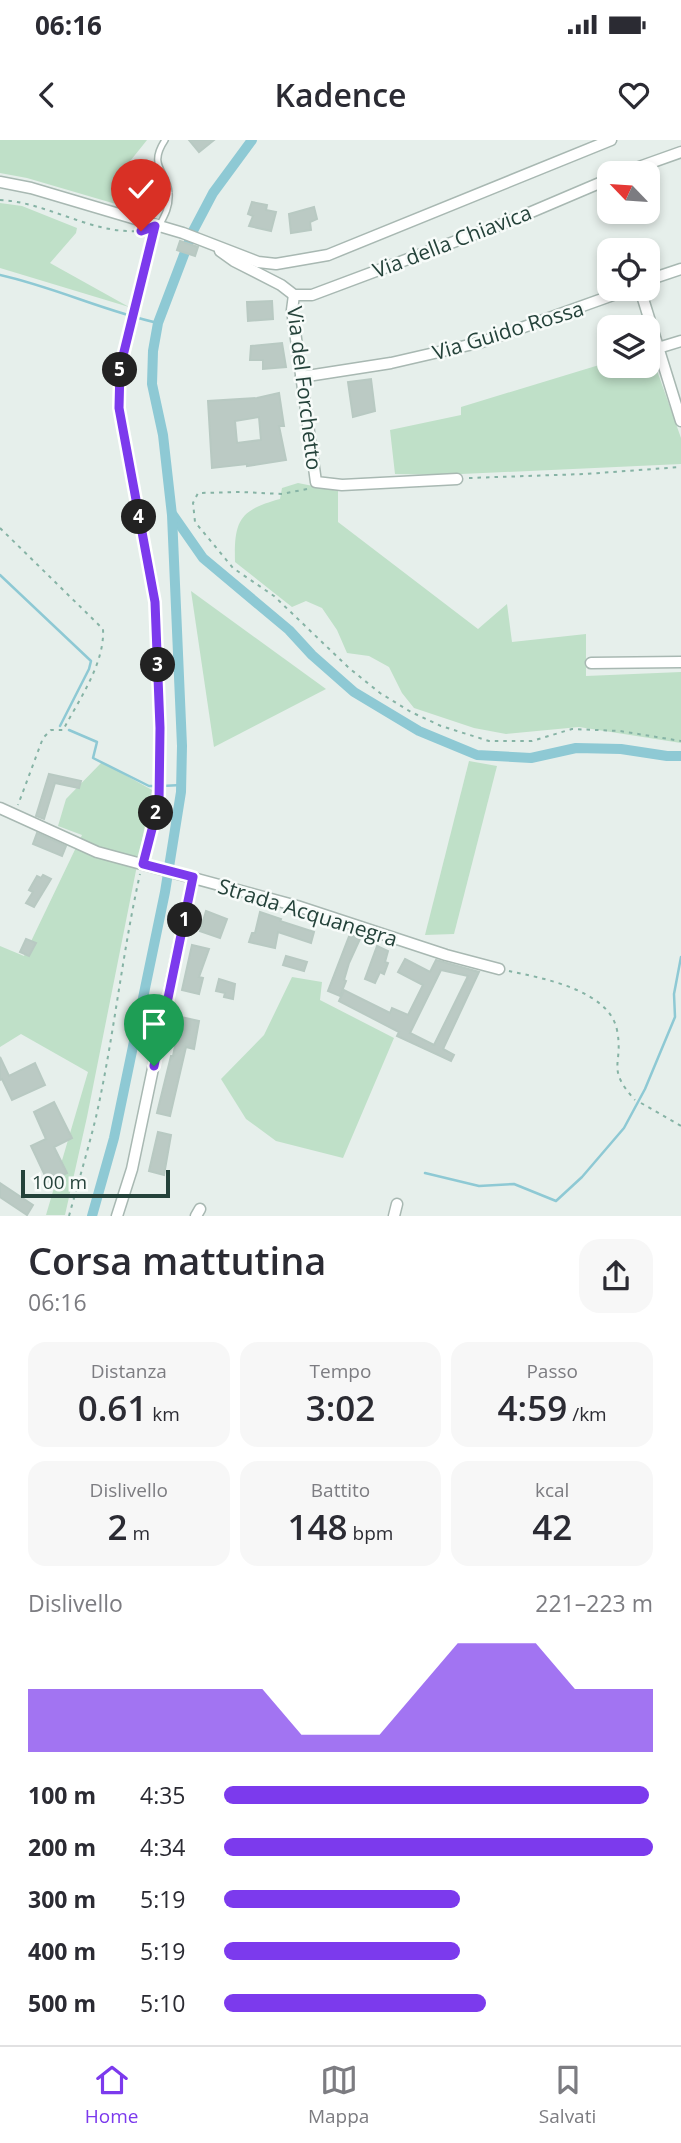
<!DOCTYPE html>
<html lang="it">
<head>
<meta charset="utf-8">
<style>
	:root { --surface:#fff; --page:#f7f7f7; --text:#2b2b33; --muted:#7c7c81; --line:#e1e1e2; --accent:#7c3aed }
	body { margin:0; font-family:"Open Sans",sans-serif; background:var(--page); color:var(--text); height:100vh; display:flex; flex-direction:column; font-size:26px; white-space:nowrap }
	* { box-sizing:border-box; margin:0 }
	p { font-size:23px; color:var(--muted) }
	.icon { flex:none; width:38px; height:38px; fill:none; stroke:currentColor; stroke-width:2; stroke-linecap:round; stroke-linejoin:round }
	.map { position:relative; height:1076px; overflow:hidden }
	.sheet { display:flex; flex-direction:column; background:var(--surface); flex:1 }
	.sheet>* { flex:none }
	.needle { width:46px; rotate:295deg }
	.buttons { position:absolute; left:597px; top:21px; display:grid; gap:14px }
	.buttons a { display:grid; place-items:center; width:63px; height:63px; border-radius:14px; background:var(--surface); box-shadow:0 4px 10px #0003; font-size:35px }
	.scale { position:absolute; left:21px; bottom:18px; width:149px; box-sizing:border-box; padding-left:7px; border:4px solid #24423a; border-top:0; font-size:19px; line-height:24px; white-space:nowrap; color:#24423a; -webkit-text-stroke:5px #f7fbf9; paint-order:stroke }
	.pin { position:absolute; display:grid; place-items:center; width:60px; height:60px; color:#fff; margin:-72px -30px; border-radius:50% 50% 50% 0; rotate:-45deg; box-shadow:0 0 7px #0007 }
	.pin .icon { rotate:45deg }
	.km { position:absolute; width:35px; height:35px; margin:-18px; border-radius:50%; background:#222; color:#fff; font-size:19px; line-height:35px; text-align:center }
	.round { display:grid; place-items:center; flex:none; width:74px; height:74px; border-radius:21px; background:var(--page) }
	.head { display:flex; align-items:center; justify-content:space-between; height:119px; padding:0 28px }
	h1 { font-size:38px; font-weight:600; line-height:52px }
	.stats { display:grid; grid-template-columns:repeat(3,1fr); gap:10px; height:119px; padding:7px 28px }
	.stats div { display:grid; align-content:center; border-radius:18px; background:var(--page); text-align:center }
	.stats b { font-size:35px; font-weight:600 }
	.stats small { font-size:19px; font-weight:400 }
	.stats p { font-size:19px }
	.chart { height:196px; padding:14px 28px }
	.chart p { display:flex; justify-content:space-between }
	.chart svg { width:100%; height:126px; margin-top:7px; fill:var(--accent); opacity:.7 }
	ul { padding:0 28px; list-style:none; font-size:23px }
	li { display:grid; grid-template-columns:112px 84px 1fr; align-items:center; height:52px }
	li i { height:18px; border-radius:9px; background:var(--accent) }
	.status { display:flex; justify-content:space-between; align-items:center; height:49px; padding:0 35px; background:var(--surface); direction:ltr }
	.status svg { height:19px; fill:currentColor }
	header { display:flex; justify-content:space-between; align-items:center; height:91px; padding:0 28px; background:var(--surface); font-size:32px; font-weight:600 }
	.dock { display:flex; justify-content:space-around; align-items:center; height:98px; border-top:2px solid var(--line); background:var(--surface); font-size:19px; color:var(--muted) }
	.dock a { display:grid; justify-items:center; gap:4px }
	.dock .current { color:var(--accent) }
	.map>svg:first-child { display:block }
</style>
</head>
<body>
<div class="status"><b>06:16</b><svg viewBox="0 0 49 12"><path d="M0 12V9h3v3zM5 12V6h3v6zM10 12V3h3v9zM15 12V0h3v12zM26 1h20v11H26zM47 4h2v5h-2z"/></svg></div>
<header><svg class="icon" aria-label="back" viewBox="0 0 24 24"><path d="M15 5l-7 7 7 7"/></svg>Kadence<svg class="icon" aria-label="heart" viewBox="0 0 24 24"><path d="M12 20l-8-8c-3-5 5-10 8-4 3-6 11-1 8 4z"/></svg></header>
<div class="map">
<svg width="681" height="1076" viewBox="0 0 681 1076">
	<rect width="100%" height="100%" fill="#e6efeb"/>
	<g fill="#bfe0c8">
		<polygon points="0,0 147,0 127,25 151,23 159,56 150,74 27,38 0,33"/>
		<polygon points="0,63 22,66 77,88 76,93 50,123 129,167 0,128"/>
		<polygon points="649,208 681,298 681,324 440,335 395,334 390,290 461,275 461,267 609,222 609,226 648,226"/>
		<path d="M298,343l40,8v31l140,107 29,-25 5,38 74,-8v42l95,-4v71l-102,-16 -73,7 -32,-6 -60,-20 -12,-15 -13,-26 -20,-11 -22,-3 -10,-23 -15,-22 -16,-7 -14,6 -57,-45c-1,-41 4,-52 45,-63l2,-11z"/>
		<polygon points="191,451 326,549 214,607"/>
		<polygon points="469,621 497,626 454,794 425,795"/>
		<polygon points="102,622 152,650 87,977 65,1075 46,1075 88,932 21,894 0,907 0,806 24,816 82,695 58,686 66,659"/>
		<polygon points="292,837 322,842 320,860 394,898 343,1018 276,1001 246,979 221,939 264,895"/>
	</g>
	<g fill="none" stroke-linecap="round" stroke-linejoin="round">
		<g stroke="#8ec9d4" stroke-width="2.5">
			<path d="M0,135c54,12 104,36 158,48"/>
			<polyline points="0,435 91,521 89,529 60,586"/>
			<polyline points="69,590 97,602 93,618 149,646 156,646"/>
			<polyline points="162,646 181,645"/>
			<polyline points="425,1033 479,1046 514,1044 556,1061 582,1037 624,988 645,949 675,877 674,854 681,817"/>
		</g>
		<g stroke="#8ec9d4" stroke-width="10">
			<polyline points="173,375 203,418 289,490 312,515 354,552 419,591 477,615 531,618 576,608 621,609 667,616 681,616"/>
			<polyline points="92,1076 114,998 165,752 181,652 182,606 172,375 163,295 152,244 153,211 158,183 193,91 213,53 252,0"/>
		</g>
	</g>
	<g fill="#bbcac4" stroke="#b8c9c2" stroke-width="2" fill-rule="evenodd">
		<polygon points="189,0 214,0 199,12"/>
		<polygon points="252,62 267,65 266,70 276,72 271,91 249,86 253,76 248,74"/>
		<polygon points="314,67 317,79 310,82 311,90 291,93 289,74"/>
		<polygon points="180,101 198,107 195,116 177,110"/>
		<polygon points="272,161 273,179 248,181 247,162"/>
		<polygon points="282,203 286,227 263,229 263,220 250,220 251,206"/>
		<polygon points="371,239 375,271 353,277 348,242"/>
		<path d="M279,253l5,33h-5l7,34 -39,6v-2l-35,4 -4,-67 49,-3zM259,277l2,23 -24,3 -2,-22z"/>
		<polygon points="49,634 81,641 79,648 55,643 44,679 36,676"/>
		<polygon points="37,693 66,706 62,716 33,704"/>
		<polygon points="43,735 51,739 34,767 26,763 33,752 29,750 37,736 41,738"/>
		<polygon points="206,771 227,779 220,798 200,791"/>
		<polygon points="260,772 281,779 280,781 314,792 311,803 278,792 275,808 249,802 252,793 255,793"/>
		<polygon points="350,794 360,799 349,823 344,840 346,841 340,856 328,851"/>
		<polygon points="26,799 36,803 29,816 20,812"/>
		<polygon points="192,805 209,809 199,837 203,838 199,854 182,850"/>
		<polygon points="377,806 388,811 385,822 388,823 384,834 380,832 375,843 365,839"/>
		<polygon points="286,816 307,822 304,831 283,825"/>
		<path d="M405,819l25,13 6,-12 43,12 -36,77 11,6 -3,6 -54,-25 2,-4 -60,-31 5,-11 46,23 2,-5 16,7 15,-30 -25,-13zM441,830l27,6 -34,69 -24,-12z"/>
		<polygon points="219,839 235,844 233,859 224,857 225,853 216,851"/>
		<polygon points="181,877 199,881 194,909 186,907 170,976 157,973 171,916 173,916"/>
		<polygon points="0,917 9,936 35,923 45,945 12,960 2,939 0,940"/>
		<polygon points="54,962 72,998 54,1007 67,1033 48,1042 31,1006 46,999 34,972"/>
		<polygon points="158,992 171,995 164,1035 149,1031"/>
		<polygon points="0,1043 33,1065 27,1075 0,1057"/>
	</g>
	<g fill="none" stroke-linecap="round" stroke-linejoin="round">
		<g stroke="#a8b8b2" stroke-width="8">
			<path id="lane" d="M159,86c6,-11 11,-20 10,-33 -1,-22 -22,-26 -4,-53"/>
		</g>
		<g stroke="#a8b8b2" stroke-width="13">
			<g id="street">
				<polyline points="622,33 681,12"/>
				<polyline points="0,42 31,48 183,93 258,122 276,124 328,115 611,0"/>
				<polyline points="220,111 234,121 281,145 294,155 312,155 515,79 609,39"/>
				<polyline points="648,140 681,129"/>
				<polyline points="640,149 681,281"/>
				<polyline points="294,155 292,170 316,342 342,345 457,339"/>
				<polyline points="658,208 681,201"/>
				<polyline points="301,237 391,223 482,202 630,149"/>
				<polyline points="591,523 681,522"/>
				<polyline points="0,668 97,712 297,766 446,815 499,829"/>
				<polyline points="117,1076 132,1029 193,737"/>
				<polyline points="196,1076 200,1069"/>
				<polyline points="394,1076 397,1064"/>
			</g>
		</g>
		<g stroke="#86b3a5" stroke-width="2" stroke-dasharray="3.5 5" stroke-linecap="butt">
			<path d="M0,60c47,2 91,34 138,31"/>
			<polyline points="469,338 585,334 681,327"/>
			<polyline points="307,349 282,354 241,352 198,353 193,363 195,382 233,428 274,456 349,528 380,553 411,572 441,586 489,601 532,601 572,589 620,591 681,601"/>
			<path d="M0,388l103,101c2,34 -24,71 -40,101h-12l-8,8 -25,67"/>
			<polyline points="145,715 159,662 160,588 155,462 119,268 120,228 152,96"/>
			<path d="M509,831c33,7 100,19 108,59 7,35 -12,37 18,70"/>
			<polyline points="641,963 681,986"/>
			<path d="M69,1076c9,-33 19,-66 27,-99 18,-80 26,-163 44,-243"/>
		</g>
		<use href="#lane" stroke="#fff" stroke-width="5"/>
		<use href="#street" stroke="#fff" stroke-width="10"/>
	</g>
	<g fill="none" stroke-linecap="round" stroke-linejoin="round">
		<g stroke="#fff" stroke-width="14">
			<polyline id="route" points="141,91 155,86 120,228 119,268 155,462 160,588 159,662 143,724 193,737 154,926"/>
		</g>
		<use href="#route" stroke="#7c3aed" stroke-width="9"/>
	</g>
	<g text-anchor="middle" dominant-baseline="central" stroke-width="5" stroke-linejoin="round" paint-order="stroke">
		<g font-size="21" fill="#24423a" stroke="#f7fbf9">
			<text transform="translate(452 101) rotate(-21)">Via della Chiavica</text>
			<text transform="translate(508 190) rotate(-17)">Via Guido Rossa</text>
			<text transform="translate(305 248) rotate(83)">Via del Forchetto</text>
			<text transform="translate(308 772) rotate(17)">Strada Acquanegra</text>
		</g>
	</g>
</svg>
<div class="buttons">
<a><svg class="needle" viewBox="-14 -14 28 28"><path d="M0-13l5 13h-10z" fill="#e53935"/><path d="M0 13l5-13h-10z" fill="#7c7c81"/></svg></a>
<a><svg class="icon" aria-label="locate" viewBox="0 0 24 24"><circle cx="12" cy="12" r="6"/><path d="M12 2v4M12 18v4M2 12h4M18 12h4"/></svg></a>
<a><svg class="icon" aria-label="layers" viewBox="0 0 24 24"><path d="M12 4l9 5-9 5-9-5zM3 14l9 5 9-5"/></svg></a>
</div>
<div class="scale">100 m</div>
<div class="pin" style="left:154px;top:926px;background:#1e9e55"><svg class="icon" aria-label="arrive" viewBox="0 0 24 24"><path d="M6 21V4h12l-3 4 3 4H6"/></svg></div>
<div class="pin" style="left:141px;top:91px;background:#d93025"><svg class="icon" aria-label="check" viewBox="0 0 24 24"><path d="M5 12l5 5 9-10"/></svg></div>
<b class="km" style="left:185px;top:780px">1</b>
<b class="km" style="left:156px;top:673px">2</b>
<b class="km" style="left:158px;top:525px">3</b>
<b class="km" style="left:139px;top:377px">4</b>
<b class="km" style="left:120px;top:230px">5</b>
</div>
<section class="sheet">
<div class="head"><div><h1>Corsa mattutina</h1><p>06:16</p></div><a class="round"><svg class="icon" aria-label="share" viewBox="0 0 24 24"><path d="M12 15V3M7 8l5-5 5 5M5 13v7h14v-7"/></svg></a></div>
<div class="stats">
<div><p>Distanza</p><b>0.61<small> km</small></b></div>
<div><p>Tempo</p><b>3:02</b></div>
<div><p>Passo</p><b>4:59<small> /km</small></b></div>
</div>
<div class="stats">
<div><p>Dislivello</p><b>2<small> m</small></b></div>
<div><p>Battito</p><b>148<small> bpm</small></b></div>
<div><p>kcal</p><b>42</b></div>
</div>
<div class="chart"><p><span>Dislivello</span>221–223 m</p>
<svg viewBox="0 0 160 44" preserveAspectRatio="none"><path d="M0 44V22L10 22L20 22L30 22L40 22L50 22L60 22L70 38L80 38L90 38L100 22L110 6L120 6L130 6L140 22L150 22L160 22V44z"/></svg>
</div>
<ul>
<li><b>100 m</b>4:35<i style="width:99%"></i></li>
<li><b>200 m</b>4:34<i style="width:100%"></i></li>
<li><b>300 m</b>5:19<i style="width:55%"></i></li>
<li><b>400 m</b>5:19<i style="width:55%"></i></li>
<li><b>500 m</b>5:10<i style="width:61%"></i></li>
</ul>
</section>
<nav class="dock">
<a class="current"><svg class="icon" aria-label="home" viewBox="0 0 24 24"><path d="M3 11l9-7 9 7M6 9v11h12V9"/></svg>Home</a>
<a><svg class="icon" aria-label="map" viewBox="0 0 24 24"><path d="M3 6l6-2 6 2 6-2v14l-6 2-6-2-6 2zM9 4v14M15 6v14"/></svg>Mappa</a>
<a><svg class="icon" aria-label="saved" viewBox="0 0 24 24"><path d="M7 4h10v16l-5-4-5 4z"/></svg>Salvati</a>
</nav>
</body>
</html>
